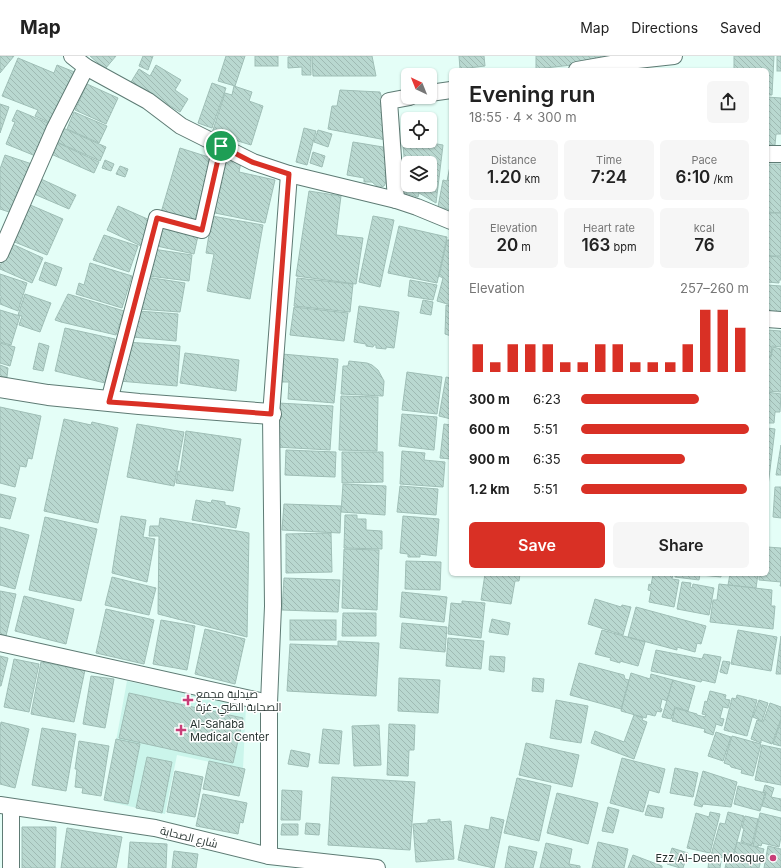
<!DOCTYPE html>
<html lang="en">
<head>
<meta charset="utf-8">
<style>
	:root { --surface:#fff; --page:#f6f6f6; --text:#222; --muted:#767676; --line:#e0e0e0; --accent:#d93025 }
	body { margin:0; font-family:Inter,Cairo,sans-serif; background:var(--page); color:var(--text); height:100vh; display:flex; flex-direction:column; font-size:15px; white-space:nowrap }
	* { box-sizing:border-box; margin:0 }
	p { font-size:13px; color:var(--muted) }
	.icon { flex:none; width:22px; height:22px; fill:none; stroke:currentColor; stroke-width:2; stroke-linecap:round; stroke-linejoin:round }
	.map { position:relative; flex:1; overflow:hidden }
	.drawer { position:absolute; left:449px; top:12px; width:320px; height:508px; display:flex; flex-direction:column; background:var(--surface); border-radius:6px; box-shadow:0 1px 3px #0004 }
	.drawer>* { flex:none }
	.needle { width:26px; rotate:317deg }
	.controls { position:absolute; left:401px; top:12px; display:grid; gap:8px }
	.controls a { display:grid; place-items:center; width:36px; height:36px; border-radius:6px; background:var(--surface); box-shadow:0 1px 3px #0004; font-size:20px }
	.pin { position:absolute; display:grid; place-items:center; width:34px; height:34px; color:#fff; margin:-17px; border:2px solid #fff; border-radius:50%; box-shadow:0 1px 4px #0007 }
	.round { display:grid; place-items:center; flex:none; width:42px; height:42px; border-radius:6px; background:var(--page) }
	.head { display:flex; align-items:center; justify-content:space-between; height:68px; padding:0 20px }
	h1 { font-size:22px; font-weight:600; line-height:30px }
	.stats { display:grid; grid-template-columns:repeat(3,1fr); gap:6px; height:68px; padding:4px 20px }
	.stats div { display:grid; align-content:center; border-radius:6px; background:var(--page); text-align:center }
	.stats b { font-size:17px; font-weight:600 }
	.stats small { font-size:11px; font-weight:400 }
	.stats p { font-size:11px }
	.chart { height:112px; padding:8px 20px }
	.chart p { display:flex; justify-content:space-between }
	.chart svg { width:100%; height:72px; margin-top:4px; stroke:var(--accent); stroke-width:6 }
	.cta { display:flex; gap:8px; margin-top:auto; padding:8px 20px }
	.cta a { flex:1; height:46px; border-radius:6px; background:var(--accent); color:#fff; font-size:16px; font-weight:600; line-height:46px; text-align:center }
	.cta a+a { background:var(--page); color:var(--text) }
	ul { padding:0 20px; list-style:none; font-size:13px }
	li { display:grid; grid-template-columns:64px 48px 1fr; align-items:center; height:30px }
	li i { height:10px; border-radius:5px; background:var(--accent) }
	header { display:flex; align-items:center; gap:24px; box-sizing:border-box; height:56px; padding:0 20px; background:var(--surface); border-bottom:1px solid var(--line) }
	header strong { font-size:19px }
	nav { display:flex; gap:22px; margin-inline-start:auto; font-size:14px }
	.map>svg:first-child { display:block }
</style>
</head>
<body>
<header>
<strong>Map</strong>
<nav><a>Map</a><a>Directions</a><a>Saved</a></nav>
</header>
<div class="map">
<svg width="781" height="812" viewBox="0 0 781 812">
	<defs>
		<pattern id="building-back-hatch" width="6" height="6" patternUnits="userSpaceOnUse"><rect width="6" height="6" fill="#b9d8d0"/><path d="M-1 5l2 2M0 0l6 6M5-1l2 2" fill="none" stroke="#9fbab3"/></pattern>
	</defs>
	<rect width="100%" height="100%" fill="#e4fef7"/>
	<polygon fill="#cbf5eb" points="127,625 246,650 243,713 177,699 165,758 105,745"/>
	<g fill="url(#building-back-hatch)" stroke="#9fbeb6" fill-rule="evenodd">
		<polygon points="0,0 14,0 0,17"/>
		<polygon points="90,0 116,0 105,13"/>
		<polygon points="143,0 153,0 148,14 139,10"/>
		<polygon points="226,0 245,0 235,30 218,25"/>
		<rect x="255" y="0" width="23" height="10"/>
		<polygon points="301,0 311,0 311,19 302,19 302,11 288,12 288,1"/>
		<polygon points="312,0 372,0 376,20 313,20"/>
		<polygon points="459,0 484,0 485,10 460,13"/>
		<polygon points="536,0 608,0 608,5 536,13"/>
		<polygon points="734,0 774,0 772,39 767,39 767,14 734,14"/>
		<rect x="777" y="0" width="4" height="15"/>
		<polygon points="18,2 54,17 57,9 77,17 55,69 35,60 38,54 2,40"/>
		<polygon points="156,9 181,24 175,34 188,43 180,56 131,26 139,13 150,20"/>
		<rect x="684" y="13" width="32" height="1"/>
		<polygon points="212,27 226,32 212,72 198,67"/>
		<polygon points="87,28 118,42 106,68 75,54"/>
		<polygon points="234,30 252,36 249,45 263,50 251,89 212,77 225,37 232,39"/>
		<polygon points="340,34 380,36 387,59 386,84 328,73 332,50 337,50"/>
		<polygon points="767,41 781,42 781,78 776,78 775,89 767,89"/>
		<polygon points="0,48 9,51 0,77"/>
		<polygon points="17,54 48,67 44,75 49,77 38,101 6,88 15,66 12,65"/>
		<polygon points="74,56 107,70 99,87 67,73"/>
		<polygon points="63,72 106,91 100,105 57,86"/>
		<polygon points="304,72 316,75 307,109 296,106"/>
		<polygon points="318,74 332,78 328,91 314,86"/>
		<path d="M402,80l6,1v4h22v-1h1v3l12,2 -7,58 -17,-10 -1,4 -13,-4 2,-7zM408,107h22v22h-22z"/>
		<polygon points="56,86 99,106 94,117 51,98"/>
		<polygon points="353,86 383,91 388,115 385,116 386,126 384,130 381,131 379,132 372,126 364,126 364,122 347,119"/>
		<polygon points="180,92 218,104 198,171 160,160"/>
		<polygon points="313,96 325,100 322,111 310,107"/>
		<polygon points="5,99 32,108 15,158 0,153 0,113"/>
		<polygon points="221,102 241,106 239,116 275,124 265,167 210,156"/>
		<polygon points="105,104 114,108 111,115 102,112"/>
		<polygon points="767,108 781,108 781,157 767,156"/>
		<polygon points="120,110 128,113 125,121 116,118"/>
		<polygon points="450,110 451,111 451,154 438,151 443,124 447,125"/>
		<polygon points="41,123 76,139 69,153 34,138"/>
		<polygon points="309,135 341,140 336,179 363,182 356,228 296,220"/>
		<polygon points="28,148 63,163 47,199 12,185"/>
		<polygon points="118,150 152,165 141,190 107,174"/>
		<rect x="767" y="157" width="14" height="43"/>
		<polygon points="212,160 263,169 250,243 207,235 214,198 206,197"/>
		<polygon points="373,160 394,164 380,231 359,226"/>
		<polygon points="157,165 199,175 194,198 152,189"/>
		<polygon points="399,170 447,181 437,227 388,217"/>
		<polygon points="104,179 138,190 129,216 93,204"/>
		<polygon points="447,184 451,184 451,249 437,245 443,222 439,220"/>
		<polygon points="10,187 43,202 32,227 0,213 0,210"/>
		<polygon points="153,193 192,199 189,225 149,220"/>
		<polygon points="767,200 781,201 781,224 779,224 779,227 767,226"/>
		<polygon points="45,206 62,212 56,230 39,224"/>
		<polygon points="90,207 132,220 122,252 76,238 79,227 84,229"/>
		<polygon points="0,218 27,227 18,255 0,248 1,240 0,239"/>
		<polygon points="146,221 185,227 180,256 138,253"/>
		<polygon points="297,222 353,228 350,256 294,250"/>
		<polygon points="410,224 437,229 433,244 408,240"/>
		<polygon points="767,229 781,230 781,260 767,259"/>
		<polygon points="25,238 51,247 40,276 19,269 22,260 18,259"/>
		<polygon points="68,238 124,255 116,279 61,266 55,264"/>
		<polygon points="423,244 433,246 431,259 420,257"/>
		<polygon points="446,249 451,250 451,280 445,278"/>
		<polygon points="359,250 399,256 394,292 386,291 386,293 376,292 376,289 374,289 373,291 366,290 366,288 354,286"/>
		<polygon points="294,251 348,257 344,285 290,279"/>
		<polygon points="0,254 20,260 11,289 0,286"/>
		<polygon points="138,255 178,258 176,285 132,281"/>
		<polygon points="65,272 115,283 105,327 55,315"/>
		<polygon points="767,274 781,275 781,291 772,290 771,300 767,300"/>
		<polygon points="127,286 180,290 177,330 119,325"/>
		<polygon points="0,287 15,291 10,310 0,307"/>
		<polygon points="39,287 49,290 43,315 33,313"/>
		<polygon points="773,291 781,293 781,336 767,335 767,300 771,301"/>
		<polygon points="185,297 239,304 236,335 180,327"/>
		<polygon points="282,298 338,303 334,347 288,343 289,326 279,326"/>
		<polygon points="349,305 367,307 372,309 378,314 384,325 383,340 341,338 343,310 348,310"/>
		<polygon points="0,309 8,312 7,321 0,321"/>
		<polygon points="407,316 442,321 437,358 402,354"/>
		<polygon points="446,321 451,322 451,363 439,360"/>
		<polygon points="767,336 781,338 780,356 775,356 774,367 768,367 767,371"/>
		<polygon points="341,340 378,341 377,395 339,394"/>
		<polygon points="278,347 333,350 330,394 276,391"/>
		<polygon points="0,351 41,360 32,403 28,402 26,411 20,410 15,431 0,427"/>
		<polygon points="402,358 437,361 434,394 399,390"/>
		<polygon points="64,363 91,369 92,366 118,372 98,467 44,455"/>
		<polygon points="137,368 184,376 174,430 127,421"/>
		<polygon points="444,368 451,369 451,403 440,402"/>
		<polygon points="767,372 775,373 768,430 767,429"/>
		<polygon points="186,375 241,383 233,435 176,427 178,415 180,416"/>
		<polygon points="781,389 781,419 776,419"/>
		<polygon points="286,394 336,396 335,421 285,419"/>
		<polygon points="402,395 425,397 424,404 445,406 443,431 400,428"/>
		<polygon points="342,396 383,396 383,426 342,427"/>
		<polygon points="343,428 386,430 385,459 341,456"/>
		<polygon points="400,430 438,433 436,459 397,456"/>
		<polygon points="775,431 781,431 781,462 773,461"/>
		<polygon points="0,438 16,442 10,463 0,461"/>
		<polygon points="196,444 211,447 212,444 225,446 225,449 240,452 236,472 192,464"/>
		<polygon points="284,448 341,450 340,477 282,474"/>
		<polygon points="345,459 357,459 357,463 366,463 366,474 382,475 382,493 344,492"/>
		<polygon points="121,460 146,464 143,481 155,483 147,526 112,517"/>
		<polygon points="403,460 439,463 436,500 420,498 420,501 408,501 408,498 400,497"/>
		<polygon points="45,461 97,473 81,545 29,534"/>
		<polygon points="160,462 249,477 247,581 158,558 159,480 149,480 150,470 159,470"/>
		<polygon points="0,471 29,479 15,533 0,529"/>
		<polygon points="331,477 332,516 286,517 286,478"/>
		<polygon points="767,491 781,492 781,530 780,530 781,526 759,524 759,518 767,518"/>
		<polygon points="344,493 379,494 377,554 342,552"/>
		<polygon points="406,505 441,506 440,534 405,533"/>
		<polygon points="485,518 520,518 519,525 515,525 511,548 481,544"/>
		<polygon points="650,518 673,518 672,523 679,524 674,551 649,546 651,535 648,534 649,528 651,529 653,519"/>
		<polygon points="675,518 700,518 699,524 675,521"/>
		<polygon points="701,518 721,518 721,521 701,519"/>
		<polygon points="730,518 758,518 756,532 728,529"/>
		<polygon points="112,521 156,532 149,559 105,549"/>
		<polygon points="284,522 340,524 338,556 282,554"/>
		<polygon points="682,526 691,527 690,531 692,532 693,528 714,532 709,559 677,553"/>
		<polygon points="719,528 772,534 771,550 775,550 773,573 710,566 713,544 717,544"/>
		<polygon points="0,535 16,538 6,580 0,578"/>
		<polygon points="402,536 447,541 444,566 400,561"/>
		<polygon points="24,540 74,553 66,588 15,575"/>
		<polygon points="595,543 621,551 622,549 631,551 623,579 588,568"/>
		<polygon points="462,545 485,547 481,582 448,578 451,547 462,548"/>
		<polygon points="636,551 706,570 701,588 697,587 695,596 677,591 677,594 628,581"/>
		<polygon points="106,553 154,564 144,608 96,597"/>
		<polygon points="343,557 376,557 376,580 342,580"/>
		<polygon points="492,563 510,567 508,579 489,576"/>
		<polygon points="161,564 195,570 187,614 153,608"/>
		<rect x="290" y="564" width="46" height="20"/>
		<polygon points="402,567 447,571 445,596 400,592"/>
		<polygon points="205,573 245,583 235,628 195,618"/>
		<polygon points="602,574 645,586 638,610 620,605 620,607 610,604 611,602 595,598"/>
		<polygon points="738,574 777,581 771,615 731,608"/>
		<polygon points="781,580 781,618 776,618"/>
		<polygon points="448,582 484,585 481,613 446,610"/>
		<polygon points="338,585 379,587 376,640 287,635 290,588 338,590"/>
		<polygon points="656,594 702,603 704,598 721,601 715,627 702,624 701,626 651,615"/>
		<polygon points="0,600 8,602 1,630 0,630"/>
		<polygon points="490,600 505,601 504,616 489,614"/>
		<polygon points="14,603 39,608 29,656 4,651"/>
		<polygon points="723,605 730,606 727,618 720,616"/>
		<polygon points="41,606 85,614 74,666 31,658"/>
		<polygon points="579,607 624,619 625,623 629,624 621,653 570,639"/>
		<polygon points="631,617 650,623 651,618 673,624 667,645 662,643 660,652 662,653 661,656 657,655 655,660 647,658 646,662 621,655"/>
		<polygon points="91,620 114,623 105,672 83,668"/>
		<polygon points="399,622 440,624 438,657 398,655"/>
		<polygon points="533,622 544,623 543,636 532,635"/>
		<polygon points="673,624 695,630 688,655 675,651 671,663 662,661"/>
		<polygon points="710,635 726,639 725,643 730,644 728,652 723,651 720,662 724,663 722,670 716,668 713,679 704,676 705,673 672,665 675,652 697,658 697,659 705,661 706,659 702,658 705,645 707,646"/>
		<polygon points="129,637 243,662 233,707 119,682"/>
		<polygon points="737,639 757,644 747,680 724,674 732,642 736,643"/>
		<polygon points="556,644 588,650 581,687 550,682"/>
		<polygon points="759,644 768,647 762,665 753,661"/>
		<polygon points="770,647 781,651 781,663 772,688 761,684 761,687 751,683 757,664 763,666"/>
		<polygon points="634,659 643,662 642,664 647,666 634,703 591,687 595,675 624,686"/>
		<polygon points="781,665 781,690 773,688"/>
		<polygon points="1,666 29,673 15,732 0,728 0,672"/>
		<polygon points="389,668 415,669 414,694 409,694 408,720 387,719"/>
		<polygon points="379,669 381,709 354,710 352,670"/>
		<polygon points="42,672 76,678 66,735 32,729"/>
		<polygon points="323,673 342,675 339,708 319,707"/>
		<polygon points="716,676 731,681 723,705 708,700"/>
		<polygon points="732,680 761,688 753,720 741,717 742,714 731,711 730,709 724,707"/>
		<polygon points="116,683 140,688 128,748 104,744"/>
		<polygon points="79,685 109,690 101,740 82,737 83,732 75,731 77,713 75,713"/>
		<polygon points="526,687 579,699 572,731 519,719"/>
		<polygon points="762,689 781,693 781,729 755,724"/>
		<polygon points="291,694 310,698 308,711 288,708"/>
		<polygon points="147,701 172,706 162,757 136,752"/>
		<polygon points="622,702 665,713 659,737 649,734 643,756 610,747"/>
		<polygon points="209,705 245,713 239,740 203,733"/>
		<polygon points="675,712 698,717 693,741 670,737"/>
		<polygon points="175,715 203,721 195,761 167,756"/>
		<polygon points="703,715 737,726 731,751 703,748 702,751 694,749"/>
		<polygon points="332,721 415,726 410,794 328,789"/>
		<polygon points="517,722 551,730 539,785 504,777"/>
		<polygon points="765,729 774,732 771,741 781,743 781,755 762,750 766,737 763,736"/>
		<polygon points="738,730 765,737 760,755 734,748"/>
		<polygon points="282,734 302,735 300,764 281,764"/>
		<polygon points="557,737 598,747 588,788 547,777"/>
		<polygon points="203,738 247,747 243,767 240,766 238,778 196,770"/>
		<polygon points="648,749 664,752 662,762 645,759"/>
		<polygon points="608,751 619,754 613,777 602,775"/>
		<polygon points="710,756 720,758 710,797 687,792 696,757 709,761"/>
		<polygon points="728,756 744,760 732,804 711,799 720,767 725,768"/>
		<polygon points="760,757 781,762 781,781 779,791 762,787 761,790 758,789 758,791 753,790"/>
		<polygon points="745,760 758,763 752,789 741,786 744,772 742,772"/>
		<polygon points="491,761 504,764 494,812 458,804 465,769 489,774"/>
		<polygon points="440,763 440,766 451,765 454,803 416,806 413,768 428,767 428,764"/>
		<polygon points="306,767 320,768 319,779 305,778"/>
		<polygon points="282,768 298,768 298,779 281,779"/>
		<polygon points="22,771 56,771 55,812 22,812"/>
		<polygon points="67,772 122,781 116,812 61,812"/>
		<polygon points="130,786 167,788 166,812 128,812"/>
		<polygon points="598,786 628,793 624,812 592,812"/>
		<polygon points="737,786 764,793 759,812 725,812 727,804 732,805"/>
		<polygon points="546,787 572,793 569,808 580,810 580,812 540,812"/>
		<polygon points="509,790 537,796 533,812 505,812"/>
		<polygon points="768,790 781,793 781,812 764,812"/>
		<polygon points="672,792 688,797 683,812 680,812 667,808"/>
		<polygon points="174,795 198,798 196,812 172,812"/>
		<polygon points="633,799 662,810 662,812 628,812"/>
		<polygon points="709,804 721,805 720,812 708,812"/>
	</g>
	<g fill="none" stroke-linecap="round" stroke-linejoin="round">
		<g stroke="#5e7b74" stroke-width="18">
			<g id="minor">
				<polyline points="72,0 86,11 148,45 181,70 253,106 289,118 396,144 417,151 451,165"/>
				<polyline points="577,14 628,5 674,0"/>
				<polyline points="430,37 451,34"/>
				<polyline points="767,98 781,98"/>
				<polyline points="396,144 389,45 410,41"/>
				<polyline points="0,198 55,72 86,11"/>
				<polyline points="767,263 781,264"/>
				<polyline points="109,345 157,162 202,174 221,90"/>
				<polyline points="0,587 269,647"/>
				<polyline points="0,749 155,772 269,800 377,812"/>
				<polyline points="269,800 269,647 273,550 271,359 289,118"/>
				<polyline points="11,812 11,751"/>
			</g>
		</g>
		<g stroke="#5e7b74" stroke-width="22">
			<polyline id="tertiary" points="0,331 48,339 139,348 271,358"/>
		</g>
		<use href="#minor" stroke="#fff" stroke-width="16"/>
		<use href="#tertiary" stroke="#fff" stroke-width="20"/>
	</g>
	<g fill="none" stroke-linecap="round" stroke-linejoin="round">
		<g stroke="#fff" stroke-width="8">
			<polygon id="route" points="221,90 252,106 289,118 271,358 139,348 109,346 157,162 202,174"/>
		</g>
		<use href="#route" stroke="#d93025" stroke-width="5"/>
	</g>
	<g fill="#c83e78" stroke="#fff" stroke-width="1.5">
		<path d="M186 638h4v4h4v4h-4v4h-4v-4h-4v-4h4z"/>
		<path d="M179 668h4v4h4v4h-4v4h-4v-4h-4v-4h4z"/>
		<circle cx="773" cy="802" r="4"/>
	</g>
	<g text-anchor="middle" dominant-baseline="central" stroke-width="3" stroke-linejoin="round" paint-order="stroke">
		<g font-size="11" fill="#26322f" stroke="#fff" text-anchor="start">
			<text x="196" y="638">صيدلية مجمع<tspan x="196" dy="13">الصحابة الطبي-غزة</tspan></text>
			<text x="190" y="668">Al-Sahaba<tspan x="190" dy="13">Medical Center</tspan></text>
			<text x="765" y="802" text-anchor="end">Ezz Al-Deen Mosque</text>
		</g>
		<g font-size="11" fill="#26322f" stroke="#fff">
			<text transform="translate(189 781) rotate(14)">شارع الصحابة</text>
		</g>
	</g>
</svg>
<div class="controls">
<a><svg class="needle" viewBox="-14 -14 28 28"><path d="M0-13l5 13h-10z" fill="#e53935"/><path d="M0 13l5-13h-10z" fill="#767676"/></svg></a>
<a><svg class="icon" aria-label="locate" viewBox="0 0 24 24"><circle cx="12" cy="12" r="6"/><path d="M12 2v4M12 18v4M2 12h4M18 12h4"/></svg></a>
<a><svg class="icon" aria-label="layers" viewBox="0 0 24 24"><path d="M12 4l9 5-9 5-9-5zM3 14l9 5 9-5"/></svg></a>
</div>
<div class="pin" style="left:221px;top:90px;background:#1e9e55"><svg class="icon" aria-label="arrive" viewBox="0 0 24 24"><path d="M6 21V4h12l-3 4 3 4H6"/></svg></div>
<section class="drawer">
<div class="head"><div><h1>Evening run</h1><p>18:55 · 4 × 300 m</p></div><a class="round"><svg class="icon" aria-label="share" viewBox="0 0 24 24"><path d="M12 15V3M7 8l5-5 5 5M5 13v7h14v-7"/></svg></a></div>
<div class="stats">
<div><p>Distance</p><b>1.20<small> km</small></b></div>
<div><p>Time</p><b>7:24</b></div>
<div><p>Pace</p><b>6:10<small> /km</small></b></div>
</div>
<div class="stats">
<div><p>Elevation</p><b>20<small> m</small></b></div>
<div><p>Heart rate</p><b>163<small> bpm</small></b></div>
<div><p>kcal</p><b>76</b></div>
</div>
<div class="chart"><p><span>Elevation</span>257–260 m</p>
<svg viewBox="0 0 160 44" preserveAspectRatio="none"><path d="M5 44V27M15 44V38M25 44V27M35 44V27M45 44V27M55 44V38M65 44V38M75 44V27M85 44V27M95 44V38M105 44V38M115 44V38M125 44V27M135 44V6M145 44V6M155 44V17"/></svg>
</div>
<ul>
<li><b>300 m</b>6:23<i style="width:70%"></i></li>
<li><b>600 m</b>5:51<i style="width:100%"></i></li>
<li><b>900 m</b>6:35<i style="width:62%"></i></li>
<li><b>1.2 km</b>5:51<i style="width:99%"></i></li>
</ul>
<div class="cta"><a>Save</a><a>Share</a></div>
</section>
</div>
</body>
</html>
